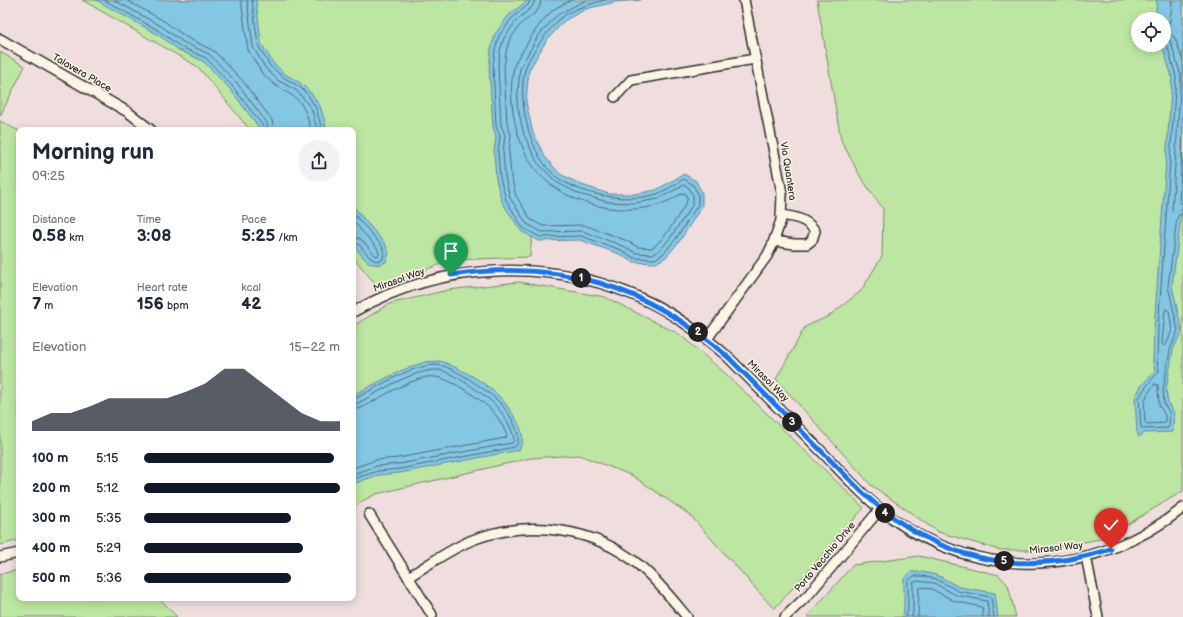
<!DOCTYPE html>
<html lang="en">
<head>
<meta charset="utf-8">
<style>
	:root { --surface:#fff; --page:#f2f2f3; --text:#1f2937; --muted:#747a83; --accent:#111827 }
	body { margin:0; font-family:"Balsamiq Sans",sans-serif; background:var(--page); color:var(--text); height:100vh; display:flex; flex-direction:column; font-size:15px; white-space:nowrap }
	* { box-sizing:border-box; margin:0 }
	p { font-size:13px; color:var(--muted) }
	.icon { flex:none; width:22px; height:22px; fill:none; stroke:currentColor; stroke-width:2; stroke-linecap:round; stroke-linejoin:round }
	.map { position:relative; flex:1; overflow:hidden }
	.details { position:absolute; left:16px; top:127px; width:340px; height:474px; display:flex; flex-direction:column; background:var(--surface); border-radius:8px; box-shadow:0 2px 10px #0003 }
	.details>* { flex:none }
	.buttons { position:absolute; left:1131px; top:12px; display:grid; gap:8px }
	.buttons a { display:grid; place-items:center; width:40px; height:40px; border-radius:50%; background:var(--surface); box-shadow:0 2px 10px #0003; font-size:20px }
	.pin { position:absolute; display:grid; place-items:center; width:34px; height:34px; color:#fff; margin:-41px -17px; border-radius:50% 50% 50% 0; rotate:-45deg; box-shadow:0 0 4px #0007 }
	.pin .icon { rotate:45deg }
	.km { position:absolute; width:20px; height:20px; margin:-10px; border-radius:50%; background:#222; color:#fff; font-size:11px; line-height:20px; text-align:center }
	.round { display:grid; place-items:center; flex:none; width:42px; height:42px; border-radius:21px; background:var(--page) }
	.headline { display:flex; align-items:center; justify-content:space-between; height:68px; padding:0 16px }
	h1 { font-size:22px; font-weight:600; line-height:30px }
	.figures { display:grid; grid-template-columns:repeat(3,1fr); gap:6px; height:68px; padding:4px 16px }
	.figures div { display:grid; align-content:center }
	.figures b { font-size:17px; font-weight:600 }
	.figures small { font-size:11px; font-weight:400 }
	.figures p { font-size:11px }
	.chart { height:112px; padding:8px 16px }
	.chart p { display:flex; justify-content:space-between }
	.chart svg { width:100%; height:72px; margin-top:4px; fill:var(--accent); opacity:.7 }
	ul { padding:0 16px; list-style:none; font-size:13px }
	li { display:grid; grid-template-columns:64px 48px 1fr; align-items:center; height:30px }
	li i { height:10px; border-radius:5px; background:var(--accent) }
	.map>svg:first-child { display:block }
</style>
</head>
<body>
<div class="map">
<svg width="1183" height="617" viewBox="0 0 1183 617">
	<rect width="100%" height="100%" fill="#f0dede"/>
	<filter id="ink" filterUnits="userSpaceOnUse"><feTurbulence type="fractalNoise" baseFrequency=".025" numOctaves="2"/><feDisplacementMap in="SourceGraphic" scale="8" xChannelSelector="R" yChannelSelector="G"/><feConvolveMatrix kernelMatrix="1 2 1 2 8 2 1 2 1" color-interpolation-filters="sRGB"/></filter>
	<g filter="url(#ink)">
		<g fill="#bde6a2" stroke="#748866" fill-rule="evenodd">
			<polygon points="82,0 544,0 513,120 534,210 530,257 452,260 378,287 353,257 353,130 250,130 198,67"/>
			<path d="M817,0h366v491l-78,47 -62,12h-44l-61,-18 -67,-47 -95,-106 29,-52 24,-11 32,-25 21,-35 1,-47 -23,-33 -19,-36zM1138,19h26v26h-26z"/>
			<polygon points="0,52 25,66 0,116"/>
			<polygon points="0,121 19,131 19,540 0,545"/>
			<polygon points="519,282 605,297 679,334 727,375 864,508 774,609 690,515 633,476 579,455 531,458 376,494 353,506 353,326 389,304 448,290"/>
			<polygon points="919,556 999,575 1008,585 1016,617 807,617 853,565"/>
			<polygon points="19,570 19,598 159,598 177,617 0,617 0,574"/>
		</g>
		<g fill="#84c7e5" stroke="#60899b">
			<polygon points="96,0 256,0 261,43 273,63 285,74 302,84 311,93 320,106 325,122 326,130 261,130 230,89 203,61 179,50 157,34"/>
			<polygon points="528,0 641,0 615,2 586,9 564,21 546,41 529,70 526,102 533,133 545,157 560,174 582,185 609,194 635,194 656,190 684,174 696,181 702,193 702,206 679,242 666,257 656,263 633,262 619,254 580,240 539,241 521,231 502,202 496,179 494,152 496,136 493,127 489,67 491,49 495,34 509,15"/>
			<polygon points="1157,0 1183,0 1182,209 1172,286 1182,331 1173,350 1166,390 1168,403 1174,413 1173,432 1144,433 1139,437 1137,432 1135,398 1141,386 1155,371 1153,362 1154,329 1172,77 1162,45 1164,45 1164,19 1155,19"/>
			<path d="M353,206l32,38 4,9 -3,9c-18,8 -23,-6 -33,-18z"/>
			<path d="M440,361c21,7 51,24 65,42 3,4 6,9 9,13 7,12 12,21 5,34l-119,23 -22,2 -25,9v-89l47,-24 25,-9z"/>
			<polygon points="911,572 922,572 937,575 959,587 995,593 998,617 902,617 904,610 904,579"/>
		</g>
		<g fill="none" stroke-linecap="round" stroke-linejoin="round">
			<g stroke="#4f6975" stroke-width="1">
				<polyline points="104,0 159,31 181,47 206,58 233,87 263,126 263,130"/>
				<polyline points="114,0 161,26 183,42 209,54 237,83 267,123 268,130"/>
				<polyline points="126,0 164,21 186,37 214,51 242,80 272,120 274,130"/>
				<polyline points="241,0 248,50 262,73 275,85 293,96 300,102 306,113 311,130"/>
				<polyline points="247,0 253,47 266,69 279,81 297,91 304,99 312,110 317,130"/>
				<polyline points="252,0 258,45 270,66 283,77 300,87 308,95 316,108 322,130"/>
				<path d="M530,0l-2,5 -16,13 -13,18 -4,14 -2,17 3,59 4,10 -2,16 2,26 6,22 17,28 17,9 41,-1 40,14 13,8 21,1 8,-5 12,-14 23,-35v-11l-5,-9 -9,-6c-9,5 -18,12 -27,15 -30,9 -73,2 -99,-16 -28,-20 -41,-76 -33,-108 2,-12 26,-44 36,-52 12,-10 30,-14 44,-18"/>
				<polyline points="535,0 532,7 516,21 504,38 500,51 498,67 501,125 505,135 503,152 505,177 510,198 527,224 542,232 582,231 623,246 636,253 653,254 660,250 671,237 693,204 693,195 689,188 684,185 658,199 635,203 608,202 579,194 556,182 537,162 524,135 517,104 520,68 538,36 557,15 586,0"/>
				<path d="M541,0l-1,6 -3,5 -17,14 -11,16 -3,11 -2,16 3,55 4,12 -2,17 2,24 5,20 15,24 12,6 41,-1 41,15 13,7 14,1 4,-3 11,-12 15,-23 5,-9v-4l-2,-4h-2c-7,4 -14,8 -22,11 -42,14 -103,-1 -128,-38 -18,-25 -26,-69 -19,-99 1,-5 4,-9 7,-13 9,-16 18,-31 32,-44 5,-4 13,-7 19,-10"/>
				<polyline points="1172,0 1170,21 1166,30 1175,38 1183,61"/>
				<polyline points="1164,36 1169,39 1172,46 1181,76 1172,210 1174,212 1183,209"/>
				<polyline points="1164,42 1168,48 1176,77 1158,329 1157,361 1159,371 1145,388 1139,398 1141,427 1142,429 1168,428 1169,426 1170,414 1164,404 1163,390 1170,350 1178,330 1168,286 1177,218 1179,215 1183,214"/>
				<polyline points="1183,136 1179,201 1180,203 1183,203"/>
				<path d="M353,213l29,33 2,7 -1,6c-15,8 -18,-16 -30,-17"/>
				<polyline points="353,221 377,248 379,253 379,255 376,256 374,254 361,239 353,237"/>
				<polygon points="1166,309 1169,311 1172,330 1166,345 1164,346 1162,344 1165,311"/>
				<path d="M1155,384l3,1 1,20 6,10v6l-2,2 -16,1 -2,-2c-1,-17 -3,-24 10,-38z"/>
				<path d="M353,399l3,-1c24,-12 54,-33 81,-33 15,0 54,28 64,39 8,9 24,33 14,43l-115,22 -22,2 -25,8"/>
				<path d="M353,404l5,-1c21,-11 46,-28 69,-32 4,-1 9,-1 12,-1 15,3 49,26 59,38 7,9 15,21 16,32l-2,3 -113,21 -22,2 -24,8"/>
				<path d="M353,410l8,-2c21,-11 43,-26 66,-31 17,-4 55,22 66,35 6,6 11,16 14,24l-2,2 -107,20 -22,2 -23,8"/>
				<polyline points="906,617 908,610 908,581 914,576 922,576 936,579 958,591 991,597 994,617"/>
				<polyline points="912,617 913,611 913,583 916,581 934,583 956,595 987,601 989,617"/>
				<polyline points="918,617 919,589 921,587 932,589 954,601 982,607 983,617"/>
			</g>
			<g stroke="#2b2b2b" stroke-width="12">
				<g id="street">
					<polyline points="0,39 128,112 151,130"/>
					<polyline points="615,97 631,80 755,59"/>
					<path d="M774,241l20,3h13l5,-4 3,-9c-8,-12 -20,-14 -34,-16"/>
					<path d="M353,312c91,-52 204,-55 298,-9 28,14 53,33 77,54 32,32 63,64 95,96 21,22 42,45 66,63 90,67 207,61 294,-8"/>
					<polyline points="707,339 767,256 772,246 781,220 782,193 744,0"/>
					<polyline points="369,514 432,615"/>
					<polyline points="1086,556 1098,617"/>
					<polyline points="0,557 19,553"/>
					<path d="M408,577c22,-13 43,-29 67,-38 55,-20 119,-11 164,26 18,15 33,34 48,52"/>
					<polyline points="785,617 809,594 880,509"/>
				</g>
			</g>
			<use href="#street" stroke="#fcf5e5" stroke-width="9"/>
		</g>
	</g>
	<g fill="none" stroke-linecap="round" stroke-linejoin="round" filter="url(#ink)">
		<g stroke="#fff" stroke-width="8">
			<path id="route" d="M451,275c109,-16 195,10 277,82l134,135c74,68 153,87 249,57"/>
		</g>
		<use href="#route" stroke="#1a73e8" stroke-width="5"/>
	</g>
	<g text-anchor="middle" dominant-baseline="central" stroke-width="3" stroke-linejoin="round" paint-order="stroke">
		<g font-size="10" fill="#2b2b2b" stroke="#fcf5e5">
			<text transform="translate(82 73) rotate(30)">Talavera Place</text>
			<text transform="translate(788 171) rotate(81)">Via Quantera</text>
			<text transform="translate(399 280) rotate(-20)">Mirasol Way</text>
			<text transform="translate(768 381) rotate(45)">Mirasol Way</text>
			<text transform="translate(1056 548) rotate(-6)">Mirasol Way</text>
			<text transform="translate(825 557) rotate(-50)">Porto Vecchio Drive</text>
		</g>
	</g>
</svg>
<div class="buttons">
<a><svg class="icon" aria-label="locate" viewBox="0 0 24 24"><circle cx="12" cy="12" r="6"/><path d="M12 2v4M12 18v4M2 12h4M18 12h4"/></svg></a>
</div>
<div class="pin" style="left:451px;top:275px;background:#1e9e55"><svg class="icon" aria-label="arrive" viewBox="0 0 24 24"><path d="M6 21V4h12l-3 4 3 4H6"/></svg></div>
<div class="pin" style="left:1111px;top:549px;background:#d93025"><svg class="icon" aria-label="check" viewBox="0 0 24 24"><path d="M5 12l5 5 9-10"/></svg></div>
<b class="km" style="left:581px;top:278px">1</b>
<b class="km" style="left:698px;top:332px">2</b>
<b class="km" style="left:792px;top:422px">3</b>
<b class="km" style="left:885px;top:513px">4</b>
<b class="km" style="left:1004px;top:561px">5</b>
<section class="details">
<div class="headline"><div><h1>Morning run</h1><p>09:25</p></div><a class="round"><svg class="icon" aria-label="share" viewBox="0 0 24 24"><path d="M12 15V3M7 8l5-5 5 5M5 13v7h14v-7"/></svg></a></div>
<div class="figures">
<div><p>Distance</p><b>0.58<small> km</small></b></div>
<div><p>Time</p><b>3:08</b></div>
<div><p>Pace</p><b>5:25<small> /km</small></b></div>
</div>
<div class="figures">
<div><p>Elevation</p><b>7<small> m</small></b></div>
<div><p>Heart rate</p><b>156<small> bpm</small></b></div>
<div><p>kcal</p><b>42</b></div>
</div>
<div class="chart"><p><span>Elevation</span>15–22 m</p>
<svg viewBox="0 0 160 44" preserveAspectRatio="none"><path d="M0 44V38L10 33L20 33L30 29L40 24L50 24L60 24L70 24L80 20L90 15L100 6L110 6L120 15L130 24L140 33L150 38L160 38V44z"/></svg>
</div>
<ul>
<li><b>100 m</b>5:15<i style="width:97%"></i></li>
<li><b>200 m</b>5:12<i style="width:100%"></i></li>
<li><b>300 m</b>5:35<i style="width:75%"></i></li>
<li><b>400 m</b>5:29<i style="width:81%"></i></li>
<li><b>500 m</b>5:36<i style="width:75%"></i></li>
</ul>
</section>
</div>
</body>
</html>
